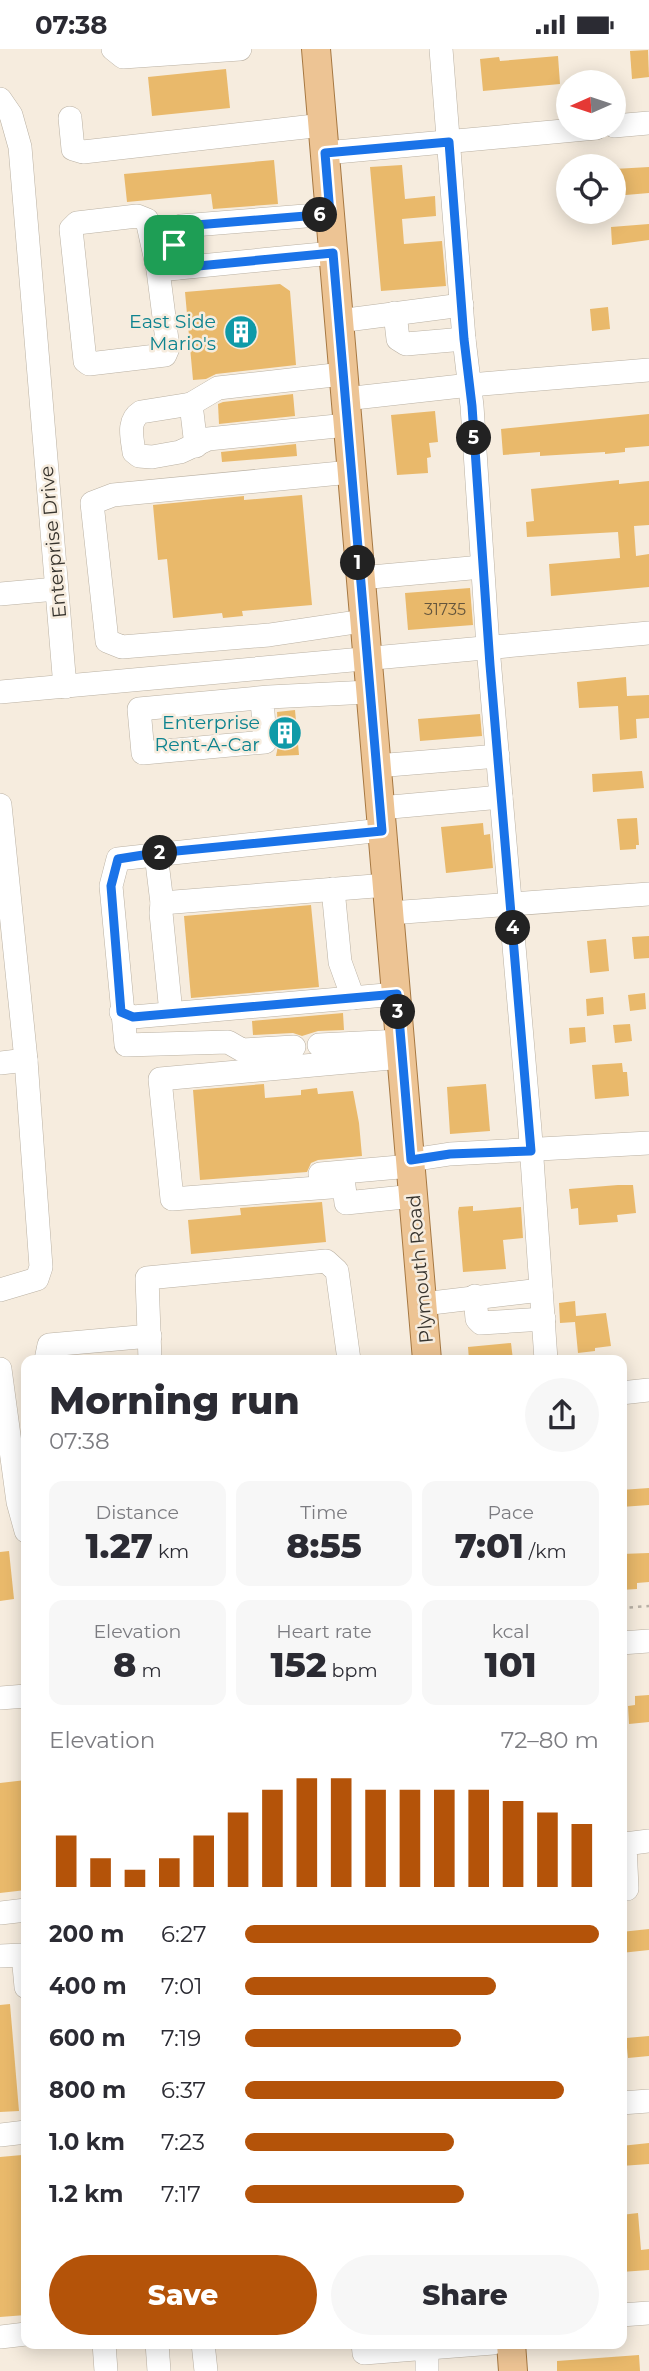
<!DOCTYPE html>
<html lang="en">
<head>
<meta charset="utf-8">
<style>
	:root { --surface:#fff; --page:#f7f7f7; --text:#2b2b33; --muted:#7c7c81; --accent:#b45309 }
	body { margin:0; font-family:Montserrat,sans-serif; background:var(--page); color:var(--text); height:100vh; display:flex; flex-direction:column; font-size:26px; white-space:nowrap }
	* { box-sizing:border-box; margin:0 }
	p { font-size:23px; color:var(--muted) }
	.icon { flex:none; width:38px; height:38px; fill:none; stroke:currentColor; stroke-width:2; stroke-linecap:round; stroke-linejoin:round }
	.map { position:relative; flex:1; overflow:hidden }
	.details { position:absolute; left:21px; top:1306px; width:606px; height:994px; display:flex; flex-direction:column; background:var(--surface); border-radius:14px; box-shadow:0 4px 18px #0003 }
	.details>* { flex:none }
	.needle { width:46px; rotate:267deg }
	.buttons { position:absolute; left:556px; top:21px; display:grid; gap:14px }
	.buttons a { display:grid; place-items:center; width:70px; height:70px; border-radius:50%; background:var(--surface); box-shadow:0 4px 18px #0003; font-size:35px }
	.pin { position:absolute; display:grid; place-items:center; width:60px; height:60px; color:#fff; margin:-30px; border-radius:14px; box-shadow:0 4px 10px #0006 }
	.km { position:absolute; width:35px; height:35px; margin:-18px; border-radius:50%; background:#222; color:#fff; font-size:19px; line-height:35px; text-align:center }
	.round { display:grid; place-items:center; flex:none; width:74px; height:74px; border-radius:37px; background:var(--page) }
	.summary { display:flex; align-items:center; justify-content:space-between; height:119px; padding:0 28px }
	h1 { font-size:38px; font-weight:800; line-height:52px }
	.stats { display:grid; grid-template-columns:repeat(3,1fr); gap:10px; height:119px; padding:7px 28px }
	.stats div { display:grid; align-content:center; border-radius:14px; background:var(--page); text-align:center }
	.stats b { font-size:35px; font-weight:800 }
	.stats small { font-size:19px; font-weight:400 }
	.stats p { font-size:19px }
	.chart { height:196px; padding:14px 28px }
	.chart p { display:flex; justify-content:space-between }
	.chart svg { width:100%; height:126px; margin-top:7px; stroke:var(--accent); stroke-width:6 }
	.button { display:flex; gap:14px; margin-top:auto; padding:14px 28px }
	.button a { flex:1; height:80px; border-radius:42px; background:var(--accent); color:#fff; font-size:28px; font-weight:800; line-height:80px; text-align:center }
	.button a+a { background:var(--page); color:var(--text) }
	ul { padding:0 28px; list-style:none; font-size:23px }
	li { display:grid; grid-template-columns:112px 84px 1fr; align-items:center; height:52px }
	li i { height:18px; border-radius:9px; background:var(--accent) }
	.status { display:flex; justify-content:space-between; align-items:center; height:49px; padding:0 35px; background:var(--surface); direction:ltr }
	.status svg { height:19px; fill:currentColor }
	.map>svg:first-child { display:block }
</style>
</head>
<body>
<div class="status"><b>07:38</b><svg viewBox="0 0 49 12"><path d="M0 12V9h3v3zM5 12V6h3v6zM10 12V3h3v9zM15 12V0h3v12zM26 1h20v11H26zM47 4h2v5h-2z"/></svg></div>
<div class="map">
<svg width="649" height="2322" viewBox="0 0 649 2322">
	<rect width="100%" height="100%" fill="#f6ecde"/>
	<g fill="#e9b96b">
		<polygon points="648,1 649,28 632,30 630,2"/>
		<polygon points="558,7 560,35 483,42 480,10 499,8 500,12"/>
		<polygon points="226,20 230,59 152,67 148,28"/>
		<polygon points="274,111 278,155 213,160 211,145 127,153 124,125"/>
		<polygon points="402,116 405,150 435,147 436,167 402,170 404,195 442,192 446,237 381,242 370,118"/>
		<polygon points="649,118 649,144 614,147 614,120"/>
		<polygon points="649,175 649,191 612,196 611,178"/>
		<polygon points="280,235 290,242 296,316 216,325 206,330 193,331 185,243"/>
		<polygon points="608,258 610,280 592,282 590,260"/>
		<polygon points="293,345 295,367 219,375 218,355 223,353"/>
		<polygon points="435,362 438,393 429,394 431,408 427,409 428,424 397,426 391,366"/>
		<polygon points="649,365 649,397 625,399 625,403 605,405 605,403 540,407 540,403 503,406 501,380"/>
		<polygon points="296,395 297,407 222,413 221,403"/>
		<polygon points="619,431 619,435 649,432 649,476 634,477 636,507 649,505 649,538 551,547 549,515 620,509 618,483 527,488 526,473 534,472 531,440"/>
		<polygon points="302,446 312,556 242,562 243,567 223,569 222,564 173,569 167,510 158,511 153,456 244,447 244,451"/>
		<polygon points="470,539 473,576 408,581 405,544"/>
		<polygon points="626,628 627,647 649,646 649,669 636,670 637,689 620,691 618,657 579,659 577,633"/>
		<polygon points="295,661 299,706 276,707 279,692 277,663"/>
		<polygon points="480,665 482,687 420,692 418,670"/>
		<polygon points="642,722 644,739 593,743 592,725"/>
		<polygon points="637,769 639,796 636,796 636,800 620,801 617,770"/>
		<polygon points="483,774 484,786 490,785 493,819 446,824 441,778"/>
		<polygon points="311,856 319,938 191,949 184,867"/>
		<polygon points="649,887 649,909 634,910 632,888"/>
		<polygon points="606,890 609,922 590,924 587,892"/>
		<polygon points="645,944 646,960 630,962 628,946"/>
		<polygon points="603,948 604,965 587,967 586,950"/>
		<polygon points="343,964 344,981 318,982 302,987 293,984 253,986 252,972"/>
		<polygon points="630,975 632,992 615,994 613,976"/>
		<polygon points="585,978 586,993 570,995 569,979"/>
		<polygon points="622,1014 623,1023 627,1023 629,1047 595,1050 592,1016"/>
		<polygon points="264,1035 265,1049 301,1046 301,1041 317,1039 318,1045 353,1042 359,1074 362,1107 318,1111 311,1114 307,1123 200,1131 193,1041"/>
		<polygon points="486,1035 490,1082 450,1085 447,1038"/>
		<polygon points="618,1136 633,1136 636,1164 617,1166 618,1173 579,1176 578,1159 571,1160 569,1140"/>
		<polygon points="322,1153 326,1193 191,1205 188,1171 241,1166 240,1159"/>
		<polygon points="473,1157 473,1162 521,1158 523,1189 503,1191 506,1220 463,1223 458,1163 459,1158"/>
		<polygon points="575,1252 576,1267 606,1264 611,1297 595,1299 595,1302 578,1304 575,1273 560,1274 559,1254"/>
		<polygon points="511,1294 513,1311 469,1311 468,1298"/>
		<polygon points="649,1439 649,1456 621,1458 621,1441"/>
		<polygon points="9,1502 14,1550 0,1552 0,1503"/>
		<polygon points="649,1504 649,1533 637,1534 637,1540 621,1541 621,1505"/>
		<polygon points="649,1646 649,1673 629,1675 628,1657 635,1656 635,1647"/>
		<polygon points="26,1731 26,1841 0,1844 0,1734"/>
		<polygon points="649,1880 649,1901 621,1904 621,1883"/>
		<polygon points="10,1955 19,2062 0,2063 0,1956"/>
		<polygon points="649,1987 649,2007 628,2009 626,1989"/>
		<polygon points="649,2094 649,2115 621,2117 621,2097"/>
		<polygon points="22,2106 26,2158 26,2266 0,2268 0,2108"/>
		<polygon points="638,2164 641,2201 649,2200 649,2221 621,2223 621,2203 624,2202 621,2166"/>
		<polygon points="639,2306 640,2322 557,2322 557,2312"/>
	</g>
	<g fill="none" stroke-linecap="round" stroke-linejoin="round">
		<g stroke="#bab1a3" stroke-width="24">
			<g id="minor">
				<polyline points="113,0 123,8 240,0"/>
				<polyline points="441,0 464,290 472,357 488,598 530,1081 546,1311"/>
				<polyline points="0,50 11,66 20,98 65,638"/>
				<polyline points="70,69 73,100 83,103 323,76"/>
				<polyline points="614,77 649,74"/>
				<polyline points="325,104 596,79"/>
				<polyline points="177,219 174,185 181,177 330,165"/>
				<polyline points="158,221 168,299 165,306 89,315 85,312 71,180 77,174 137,167 147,171 158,221 333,204"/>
				<polyline points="395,264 398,290 406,295 464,290"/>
				<polyline points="339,272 462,256"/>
				<path d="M343,325l-125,14 -27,16 -50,8c-14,9 -9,25 -7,40l5,4 13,1 28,-5 28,-13 139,-14"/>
				<polyline points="345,350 470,336 649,321"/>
				<polyline points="191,355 196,397"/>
				<polyline points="351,423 113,446 92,454 107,592 122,598 269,586 363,572"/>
				<polyline points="360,529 482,518"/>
				<polyline points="0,545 56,540"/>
				<polyline points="0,643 649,584"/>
				<polyline points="262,649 265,693 143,704 139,660 269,648 369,643"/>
				<polyline points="376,717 498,707"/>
				<polyline points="0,756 26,1011 41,1218 37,1230 0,1241"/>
				<polyline points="380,759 501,748"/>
				<polyline points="156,805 162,854 161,864 171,964"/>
				<polyline points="333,840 340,913 353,949"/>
				<polyline points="162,854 387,836"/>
				<polyline points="390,864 649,845"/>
				<polyline points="121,963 133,968 397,945"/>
				<polyline points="319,996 401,992"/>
				<polyline points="294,998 242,1001 228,993 126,996 111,837 118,810 382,781"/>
				<polyline points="402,1008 160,1030 172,1150 344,1137 346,1154 414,1147"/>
				<polyline points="0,1014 26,1011"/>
				<polyline points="411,1111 450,1105 649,1094"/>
				<polyline points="320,1125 411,1117"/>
				<polyline points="475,1247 477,1270 481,1274 544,1270"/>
				<polyline points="423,1255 541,1241"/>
				<polyline points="46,1311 49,1296 150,1287"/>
				<polyline points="150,1311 147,1229 326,1212 337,1222 349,1311"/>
				<polyline points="0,1320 18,1453 26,1482"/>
				<polyline points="621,1344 649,1341"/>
				<polyline points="621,1594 649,1592"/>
				<polyline points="0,1649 26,1647"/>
				<polyline points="627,1840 625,1795 649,1792"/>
				<polyline points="0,1864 26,1861"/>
				<polyline points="0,1907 23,1906 26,1938"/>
				<polyline points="621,2054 649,2052"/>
				<polyline points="0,2086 26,2083"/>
				<polyline points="621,2266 649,2264"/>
				<polyline points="0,2288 26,2285"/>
				<polyline points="104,2294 106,2322"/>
				<polyline points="157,2294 159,2322"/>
				<polyline points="203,2294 206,2322"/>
				<polyline points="363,2294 364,2304 493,2294"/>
				<polyline points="427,2322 427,2305 430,2294"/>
			</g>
		</g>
		<g stroke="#a67842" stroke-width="30">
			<g id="major">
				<polyline points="316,0 427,1311"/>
				<polyline points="511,2294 513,2322"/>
			</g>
		</g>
		<polyline stroke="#b8b0a5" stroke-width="2.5" stroke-dasharray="3.5 5" stroke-linecap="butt" points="621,1559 649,1557"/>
		<use href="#minor" stroke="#fff" stroke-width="23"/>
		<use href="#major" stroke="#edc494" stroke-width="28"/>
	</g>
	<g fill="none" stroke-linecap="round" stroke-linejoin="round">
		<g stroke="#fff" stroke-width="14">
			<polygon id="route" points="449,93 464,290 472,357 490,616 531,1102 450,1105 411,1111 397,945 133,968 121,963 111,837 118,810 156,804 382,782 333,204 177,219 174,185 184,177 330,165 325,104"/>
		</g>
		<use href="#route" stroke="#1a73e8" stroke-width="9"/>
	</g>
	<defs>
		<g id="building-disc" transform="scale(1.75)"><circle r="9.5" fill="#0f9aa8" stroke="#f6ecde"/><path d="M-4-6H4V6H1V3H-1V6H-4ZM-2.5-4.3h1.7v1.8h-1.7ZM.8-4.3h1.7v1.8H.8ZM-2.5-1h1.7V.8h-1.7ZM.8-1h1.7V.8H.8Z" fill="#fff"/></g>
	</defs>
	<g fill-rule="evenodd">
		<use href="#building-disc" x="241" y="283"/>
		<use href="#building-disc" x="285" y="684"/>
	</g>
	<g text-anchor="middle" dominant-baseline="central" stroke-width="5" stroke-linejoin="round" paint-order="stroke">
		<g font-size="16" fill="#64553d">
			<text x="445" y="560">31735</text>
		</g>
		<g font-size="19" fill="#0d838f" stroke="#f6ecde" text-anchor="end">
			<text x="216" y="272">East Side<tspan x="216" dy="22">Mario's</tspan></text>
			<text x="260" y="673">Enterprise<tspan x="260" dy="22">Rent-A-Car</tspan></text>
		</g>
		<g font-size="19" fill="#37342e" stroke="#f6ecde">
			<text transform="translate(53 493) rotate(-95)">Enterprise Drive</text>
			<text transform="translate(420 1220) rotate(-95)">Plymouth Road</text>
		</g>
	</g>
</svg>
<div class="buttons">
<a><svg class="needle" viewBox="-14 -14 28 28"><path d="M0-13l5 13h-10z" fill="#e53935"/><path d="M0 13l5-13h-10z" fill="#7c7c81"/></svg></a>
<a><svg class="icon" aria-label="locate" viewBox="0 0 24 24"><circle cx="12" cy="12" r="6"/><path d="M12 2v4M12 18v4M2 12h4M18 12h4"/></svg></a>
</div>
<div class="pin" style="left:174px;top:196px;background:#1e9e55"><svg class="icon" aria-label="arrive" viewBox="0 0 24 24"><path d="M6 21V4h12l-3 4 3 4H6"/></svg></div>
<b class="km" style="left:358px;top:514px">1</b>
<b class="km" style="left:160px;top:804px">2</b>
<b class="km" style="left:398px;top:963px">3</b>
<b class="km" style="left:513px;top:879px">4</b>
<b class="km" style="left:474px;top:389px">5</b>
<b class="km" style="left:320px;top:166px">6</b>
<section class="details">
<div class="summary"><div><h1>Morning run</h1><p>07:38</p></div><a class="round"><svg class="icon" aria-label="share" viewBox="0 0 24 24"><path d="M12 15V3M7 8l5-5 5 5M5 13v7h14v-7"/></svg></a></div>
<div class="stats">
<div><p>Distance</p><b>1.27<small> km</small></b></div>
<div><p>Time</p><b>8:55</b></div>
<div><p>Pace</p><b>7:01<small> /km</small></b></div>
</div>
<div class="stats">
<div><p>Elevation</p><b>8<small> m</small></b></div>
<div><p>Heart rate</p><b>152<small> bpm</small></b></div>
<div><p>kcal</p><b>101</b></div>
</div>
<div class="chart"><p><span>Elevation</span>72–80 m</p>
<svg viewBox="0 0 160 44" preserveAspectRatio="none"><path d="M5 44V26M15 44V34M25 44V38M35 44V34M45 44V26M55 44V18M65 44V10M75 44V6M85 44V6M95 44V10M105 44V10M115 44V10M125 44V10M135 44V14M145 44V18M155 44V22"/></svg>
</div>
<ul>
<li><b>200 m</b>6:27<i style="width:100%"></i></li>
<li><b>400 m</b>7:01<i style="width:71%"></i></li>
<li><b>600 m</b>7:19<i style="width:61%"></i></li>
<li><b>800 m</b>6:37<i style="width:90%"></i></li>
<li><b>1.0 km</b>7:23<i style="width:59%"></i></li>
<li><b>1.2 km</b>7:17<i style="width:62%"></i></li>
</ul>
<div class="button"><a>Save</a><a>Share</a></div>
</section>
</div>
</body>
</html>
